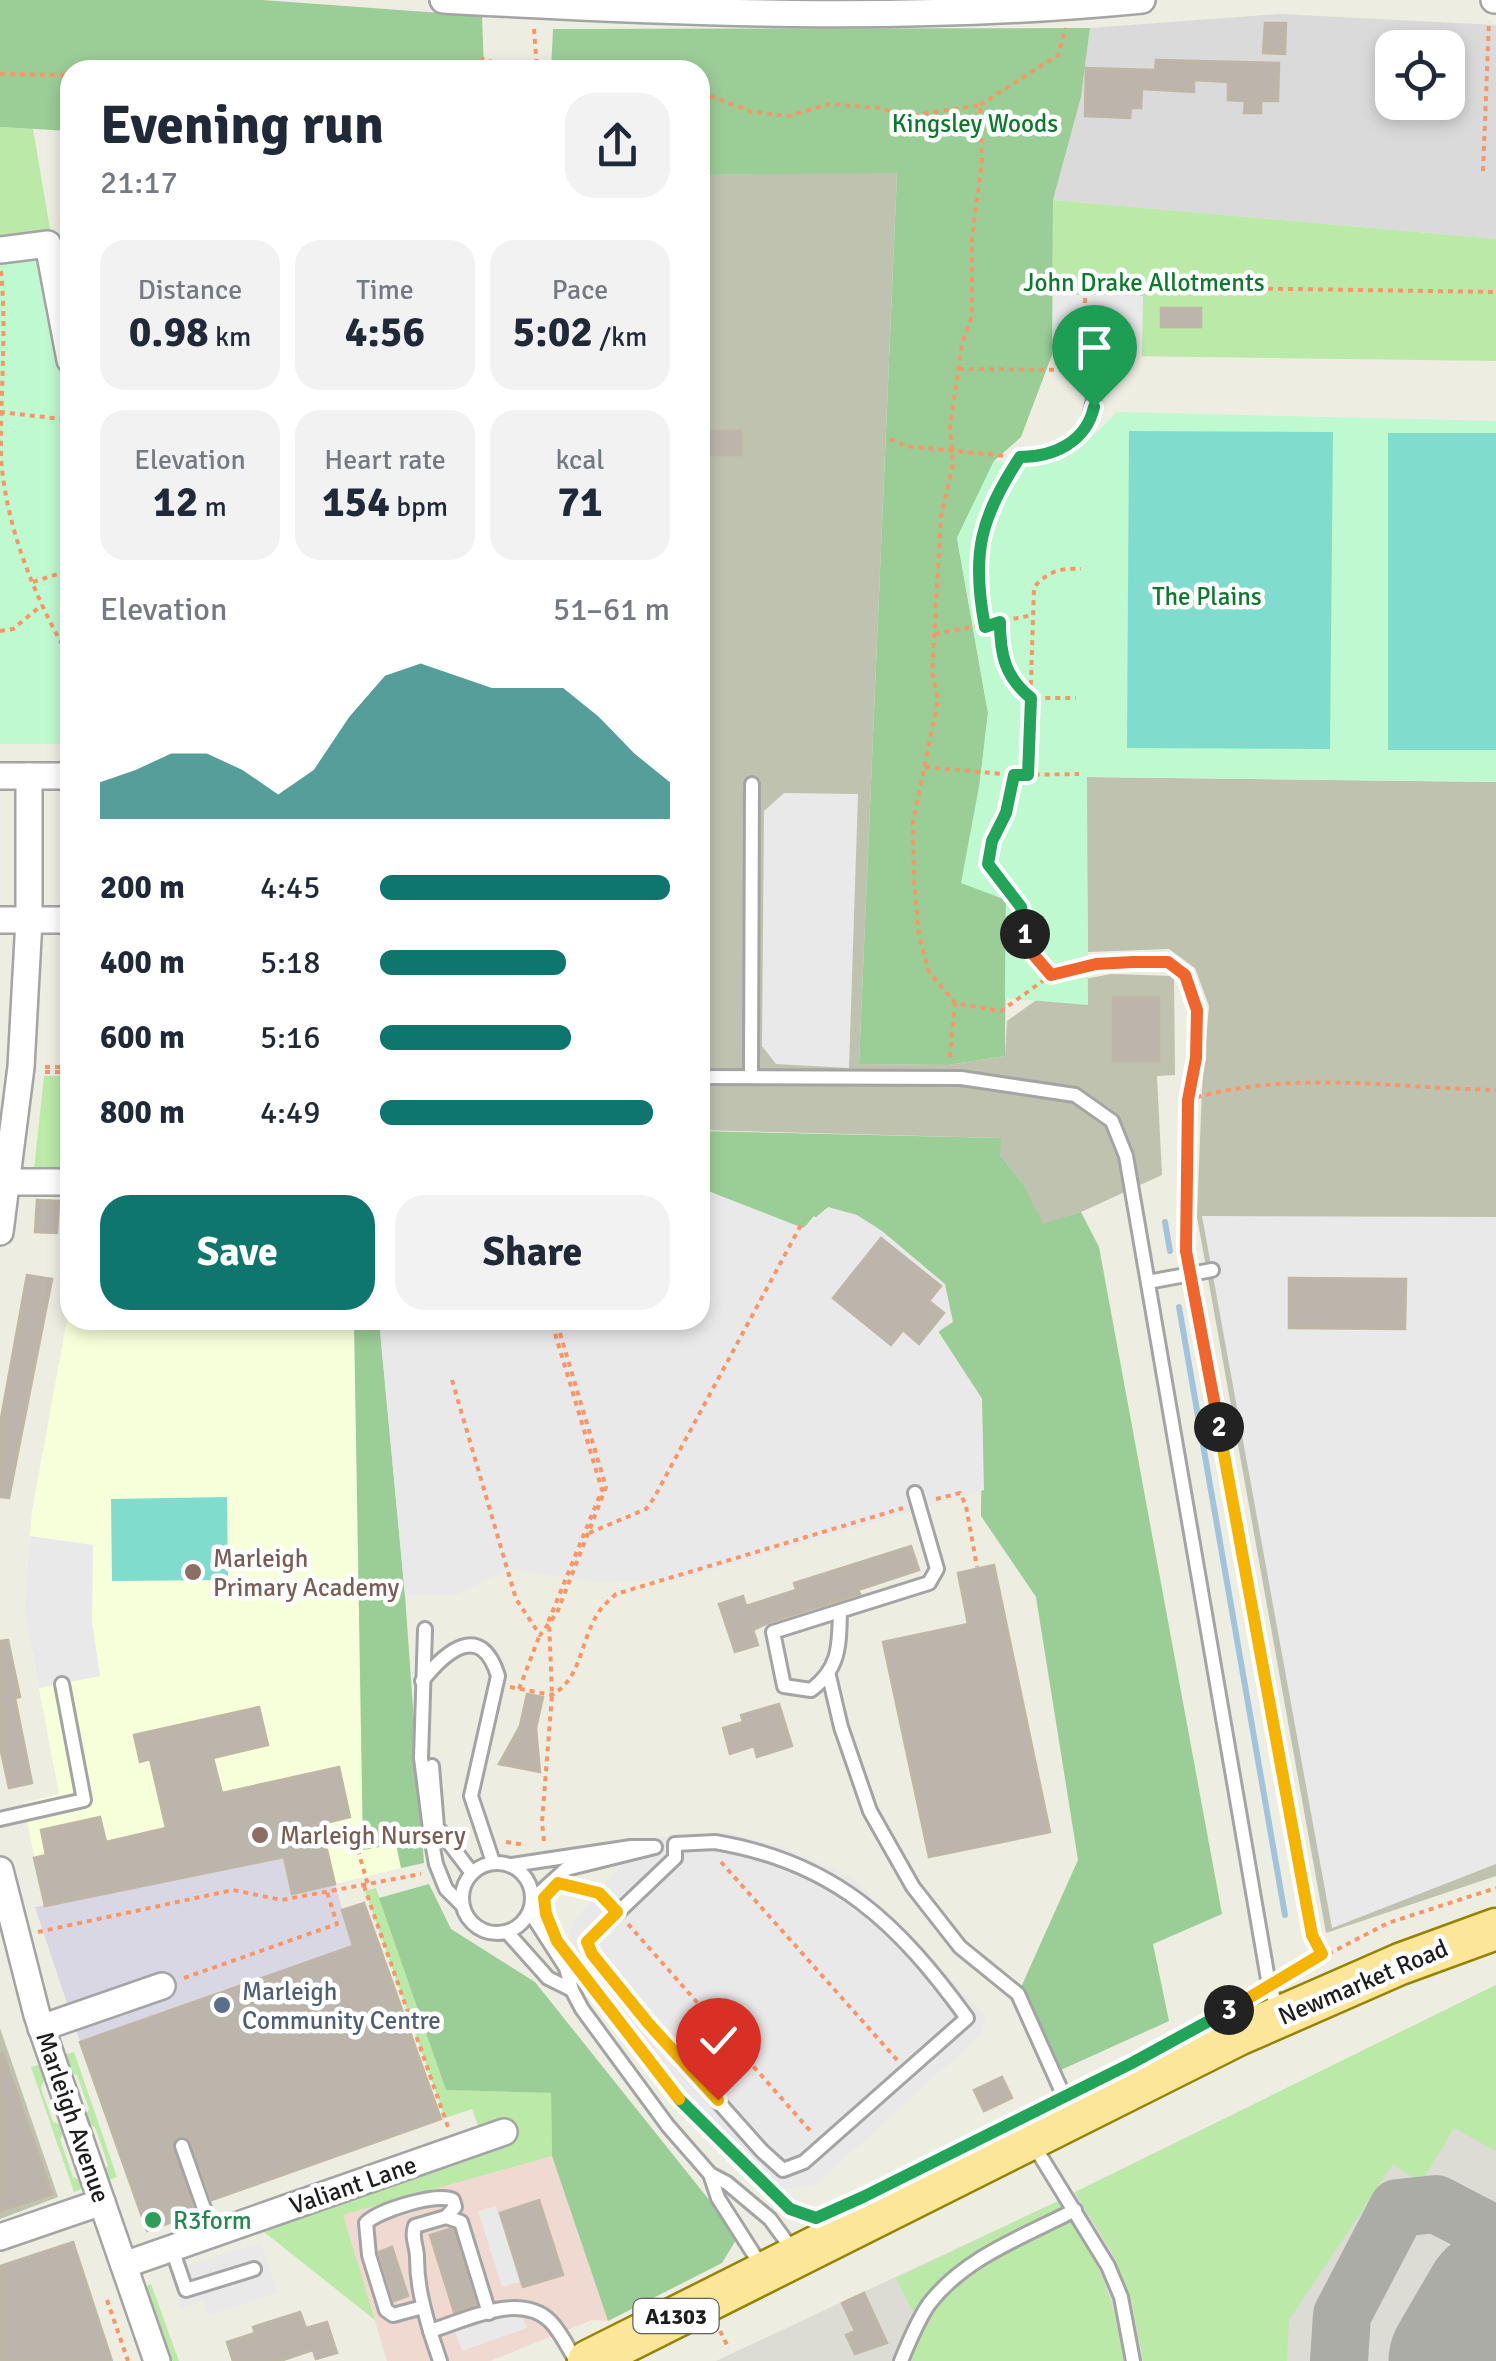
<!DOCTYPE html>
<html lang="en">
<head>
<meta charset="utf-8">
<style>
	:root { --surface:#fff; --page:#f2f2f3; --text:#1f2937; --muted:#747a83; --accent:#0f766e }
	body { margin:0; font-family:Signika,sans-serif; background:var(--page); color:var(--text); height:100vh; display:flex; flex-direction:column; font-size:38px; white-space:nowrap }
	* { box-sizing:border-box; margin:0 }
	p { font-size:32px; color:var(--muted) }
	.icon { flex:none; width:55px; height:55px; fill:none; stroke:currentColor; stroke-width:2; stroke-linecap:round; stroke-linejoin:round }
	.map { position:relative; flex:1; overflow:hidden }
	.details { position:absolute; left:60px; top:60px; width:650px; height:1270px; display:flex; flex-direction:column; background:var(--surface); border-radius:30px; box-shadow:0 5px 15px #0003 }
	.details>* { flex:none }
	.fabs { position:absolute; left:1375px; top:30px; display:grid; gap:20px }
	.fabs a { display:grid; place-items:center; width:90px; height:90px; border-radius:20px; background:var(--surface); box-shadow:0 5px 15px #0003; font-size:50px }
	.pin { position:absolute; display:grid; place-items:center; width:85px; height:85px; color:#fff; margin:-102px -42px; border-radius:50% 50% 50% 0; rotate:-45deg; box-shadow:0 0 10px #0007 }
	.pin .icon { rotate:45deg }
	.km { position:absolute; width:50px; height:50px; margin:-25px; border-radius:50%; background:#222; color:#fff; font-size:28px; line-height:50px; text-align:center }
	.round { display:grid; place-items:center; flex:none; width:105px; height:105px; border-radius:30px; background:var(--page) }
	.summary { display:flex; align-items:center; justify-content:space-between; height:170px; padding:0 40px }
	h1 { font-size:55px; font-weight:800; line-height:75px }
	.stats { display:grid; grid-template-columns:repeat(3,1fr); gap:15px; height:170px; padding:10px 40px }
	.stats div { display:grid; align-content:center; border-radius:25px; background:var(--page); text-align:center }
	.stats b { font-size:42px; font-weight:800 }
	.stats small { font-size:28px; font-weight:400 }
	.stats p { font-size:28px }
	.chart { height:280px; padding:20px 40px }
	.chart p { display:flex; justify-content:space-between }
	.chart svg { width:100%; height:180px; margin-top:10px; fill:var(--accent); opacity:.7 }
	.button { display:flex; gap:20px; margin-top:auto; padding:20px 40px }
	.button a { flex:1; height:115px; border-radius:30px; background:var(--accent); color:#fff; font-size:40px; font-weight:800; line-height:115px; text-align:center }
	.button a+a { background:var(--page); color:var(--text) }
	ul { padding:0 40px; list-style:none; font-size:32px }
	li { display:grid; grid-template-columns:160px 120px 1fr; align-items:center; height:75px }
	li i { height:25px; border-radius:12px; background:var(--accent) }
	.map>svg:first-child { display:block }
</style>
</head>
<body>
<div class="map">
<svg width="1496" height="2361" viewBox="0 0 1496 2361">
	<rect width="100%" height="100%" fill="#eeede2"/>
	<path fill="#dbdada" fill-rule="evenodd" d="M1280,14l216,11v214l-443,-39 28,-103 9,-69zM1392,48h56v54h-56z"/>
	<polygon fill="#efd9d1" points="552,2156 608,2321 592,2320 490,2361 387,2361 343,2215"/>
	<polygon fill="#f7ffda" points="70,1303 70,1320 354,1320 363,1849 396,1843 401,1868 292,1894 284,1857 45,1906 23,1803 59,1794 24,1609 32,1511"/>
	<polygon fill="#dcdcd4" points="1496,1985 1496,2361 716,2361 1060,2200"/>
	<g fill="#bec2ae">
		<polygon points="897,172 859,1064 948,1065 1005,1056 1007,1021 1059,984 1111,974 1174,976 1175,1075 1157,1076 1162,1175 1081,1212 1043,1225 1024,1185 1000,1155 1000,1138 700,1130 700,175"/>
		<polygon points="1086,777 1496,782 1496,1876 1326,1933 1197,1217 1202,1089 1209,1006 1195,968 1169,949 1088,952"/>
		<polygon points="0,2028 58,2197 0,2219"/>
	</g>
	<g fill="#bae9a8">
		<polygon points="0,127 33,129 51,235 0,243"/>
		<polygon points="1053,200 1496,239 1496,361 1052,355"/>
		<polygon points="44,1076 70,1076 70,1171 34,1170"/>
		<polygon points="376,1888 446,2090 551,2093 552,2156 343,2215 375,2320 259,2228 480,2131 472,2109 445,2118 365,1891"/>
		<polygon points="1496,1985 1496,2151 1454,2128 1421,2183 1393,2164 1289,2320 1287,2361 1143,2361 1132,2302 1114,2256 1075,2192"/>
		<polygon points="74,2052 117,2177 105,2181 103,2174 108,2165 95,2127 86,2124 84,2119 89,2109 77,2075 66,2070 61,2056"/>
		<polygon points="42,2064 46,2075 41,2088 53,2122 64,2126 65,2131 60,2139 73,2177 82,2181 84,2188 74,2192 31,2067"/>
		<path d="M1061,2200c36,60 52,91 63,161h-215l15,-36 -1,-11 -10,-2 -17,-34z"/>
		<polygon points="151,2284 179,2361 169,2361 142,2288"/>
	</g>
	<g fill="#9bcd97">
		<polygon points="0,0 262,0 482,16 484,70 70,70 70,131 0,127"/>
		<polygon points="1090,28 1081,97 1053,200 1052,355 1021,437 994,461 957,538 988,713 980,781 1006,899 1005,1056 948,1065 859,1064 897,173 700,175 700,70 551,70 553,29"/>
		<polygon points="700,1131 1001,1138 1000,1155 1024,1185 1043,1224 1081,1212 1099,1247 1222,1914 1153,1944 1169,2021 1052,2074 1018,1994 1078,1860 1036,1597 981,1516 982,1399 938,1331 814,1216 803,1229 700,1188"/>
		<polygon points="354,1320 379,1320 405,1595 424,1863 401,1868 396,1844 363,1850"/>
		<polygon points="429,1884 451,1929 535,1982 734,2231 736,2240 722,2263 608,2321 552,2156 551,2093 446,2090 379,1898"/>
	</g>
	<g fill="#bef9cf">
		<path d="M20,256l15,4 8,10c40,146 26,323 26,474h-69v-486z"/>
		<path d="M1117,412l379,9v361l-409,-5 1,228 -83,-7 1,-98 -45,-17 19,-102 8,-68 -31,-175 37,-77c65,5 78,-3 123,-49z"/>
	</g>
	<g fill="#80ddcd">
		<polygon points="1129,431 1333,432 1330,749 1127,748"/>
		<rect x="1388" y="433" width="108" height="317"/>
		<polygon points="227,1497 228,1580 112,1581 111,1499"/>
	</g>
	<g fill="#e9e9e9">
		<polygon points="1053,294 1143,296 1142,357 1052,355"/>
		<polygon points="784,793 858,794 849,1068 776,1064 762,1046 764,811"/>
		<polygon points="700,1188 803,1228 828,1207 857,1215 882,1231 945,1284 953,1322 938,1332 982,1399 984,1490 679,1580 597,1582 509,1569 455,1595 405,1595 379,1320 700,1320"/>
		<polygon points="1202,1216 1496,1217 1496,1864 1332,1928"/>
		<polygon points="30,1536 93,1545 92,1622 100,1676 39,1688 24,1609"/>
		<polygon points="729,1833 778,1845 853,1878 986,2016 979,2036 815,2185 787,2189 758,2178 630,2024 569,1937 574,1920 617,1870 660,1837"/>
		<polygon points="496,2206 520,2282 502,2287 478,2211"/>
		<polygon points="261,2243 277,2293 208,2315 203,2301 181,2308 170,2271"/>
		<polygon points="520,2311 527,2328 462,2351 455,2332"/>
	</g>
	<polygon fill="#d9d7e4" points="284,1857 335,1884 349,1933 371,1926 376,1938 80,2042 35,1907"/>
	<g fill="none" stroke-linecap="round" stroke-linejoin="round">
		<g stroke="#a2c3dc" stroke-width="6">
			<polyline points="65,168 70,168"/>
			<polyline points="1165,1222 1170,1251"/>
			<polyline points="1179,1307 1285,1915"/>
		</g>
		<polyline stroke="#acaca6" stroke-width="58" points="1339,2361 1342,2315 1398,2208 1436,2204 1488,2231 1496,2246"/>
		<polyline stroke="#acaca6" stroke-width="145" points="1461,2361 1496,2301"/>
	</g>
	<g fill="#bbb5ac" stroke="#bfb6a5" stroke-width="2.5">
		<polygon points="1265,23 1286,23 1285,54 1263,53"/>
		<polygon points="1156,60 1279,63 1278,101 1261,101 1261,113 1244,113 1245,101 1228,100 1228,82 1194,80 1194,92 1142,89 1141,108 1131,108 1130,118 1085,116 1086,68 1155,70"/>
		<rect x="1161" y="308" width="40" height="19"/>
		<rect x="700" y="431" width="41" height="24"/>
		<rect x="1113" y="997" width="46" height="64"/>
		<polygon points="37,1200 59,1201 57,1233 35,1232"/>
		<polygon points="881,1238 941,1286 929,1301 944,1313 919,1344 903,1330 891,1345 833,1298"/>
		<polygon points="27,1275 52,1279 9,1498 0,1497 0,1424"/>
		<polygon points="1289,1278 1406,1279 1405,1329 1289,1328"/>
		<polygon points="911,1546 919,1570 858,1590 860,1594 770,1622 753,1630 758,1645 735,1652 719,1604 743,1596 746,1606 796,1590 794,1583"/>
		<polygon points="994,1565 1050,1832 929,1857 883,1642 968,1624 958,1573"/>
		<polygon points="8,1640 20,1697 15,1698 32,1783 9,1788 0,1747 0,1641"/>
		<polygon points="527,1694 543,1697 536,1728 540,1772 499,1764 520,1726"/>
		<polygon points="779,1704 792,1746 757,1757 754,1746 730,1754 723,1728 743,1722 741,1715"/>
		<polygon points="259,1707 268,1745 213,1758 222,1793 339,1767 350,1817 321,1824 335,1884 292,1894 284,1857 45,1906 34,1858 46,1855 41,1830 100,1817 106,1842 166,1828 150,1759 140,1762 134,1735"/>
		<polygon points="364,1903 441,2119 212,2200 191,2142 185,2136 178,2137 173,2149 195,2214 147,2231 80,2042 353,1946 342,1910"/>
		<polygon points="3,2053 52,2194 0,2211 0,2054"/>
		<polygon points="1002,2077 1012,2098 984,2111 974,2090"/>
		<polygon points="539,2200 563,2275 523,2287 500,2213"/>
		<polygon points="449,2229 453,2230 476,2305 454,2312 430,2235"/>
		<polygon points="73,2242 112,2361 0,2361 0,2266"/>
		<polygon points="392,2247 408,2296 394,2301 379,2252"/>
		<polygon points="864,2293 887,2343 855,2354 846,2335 855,2331 842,2303"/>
		<polygon points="300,2312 306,2328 327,2322 337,2353 316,2359 313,2350 280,2361 233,2361 227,2342 255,2333 253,2327"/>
	</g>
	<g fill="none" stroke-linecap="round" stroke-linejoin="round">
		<g stroke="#a4a4a4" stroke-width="18">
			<g id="service">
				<path d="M1020,457c92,-1 74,-73 73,-139"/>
				<polyline points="700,1077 961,1078 1075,1095 1112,1121 1126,1156 1269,1985 1280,2014"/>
				<polyline points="751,1077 752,784"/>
				<polyline points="1148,1282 1212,1270"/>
				<path d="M840,1611c-1,35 0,57 -29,79l-27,-4 -11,-54 156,-49 8,-14 -22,-76"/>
				<polyline points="425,1629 421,1758 431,1837 436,1864 446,1889 462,1905"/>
				<polyline points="829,1676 841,1727 870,1811 913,1887 960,1947 1018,1994 1071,2112"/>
				<path d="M422,1681c24,-30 59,-60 76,-5l-27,120 22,66"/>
				<polyline points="432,1766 437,1827 472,1873"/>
				<polyline points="0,1819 84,1800 62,1684"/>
				<path d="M715,1842c120,20 183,81 252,176l-163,144 -21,8 -21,-19 -114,-128 -56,-69 -5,-12 88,-84v-14z"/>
				<circle cx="497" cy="1898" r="35"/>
				<polyline points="512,1865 631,1847 655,1847 566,1869 533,1899"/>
				<polyline points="530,1912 566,1968 572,1990 582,2009 668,2126 710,2174 727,2183 770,2219 794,2252"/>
				<polyline points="507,1932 548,1978 572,1990"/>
				<polyline points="1033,2144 1108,2266 1121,2297 1133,2361"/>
				<polyline points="182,2146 213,2234"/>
				<polyline points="710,2174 718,2198 762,2267"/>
				<polyline points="172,2249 186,2290 254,2269"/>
				<path d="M423,2307l-30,8 -7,-5 -17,-55 -3,-32c13,-13 72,-31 87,-23l2,7 -9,10"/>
				<path d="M430,2331c-7,-25 -13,-47 -13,-73 0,-12 -6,-20 -2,-32l31,-9 15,5 28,91"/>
				<path d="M440,2361l-10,-30c34,-10 89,-40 120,-10 11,11 18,27 26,40"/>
				<path d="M901,2361c8,-19 16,-40 28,-57 36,-47 96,-68 146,-94"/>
			</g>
		</g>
		<g stroke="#a4a4a4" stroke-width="30">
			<g id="minor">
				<path d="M443,0c232,13 468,23 699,0"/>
				<polyline points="1494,0 1496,0"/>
				<polyline points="0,250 48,244 70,360"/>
				<polyline points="0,776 70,776"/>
				<polyline points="0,920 70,920"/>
				<polyline points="0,1182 70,1182"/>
				<polyline points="0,1232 21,1067 29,920 29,776"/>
				<polyline points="0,1870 37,2015 157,2361"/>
				<polyline points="41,2028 162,1986"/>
				<polyline points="0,2237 102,2202"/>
				<polyline points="124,2265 504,2132"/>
			</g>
		</g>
		<g stroke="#958301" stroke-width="45">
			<polyline id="primary" points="588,2361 1238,2035 1400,1964 1496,1929"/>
		</g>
		<g stroke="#f99668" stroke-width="4" stroke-dasharray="5 5" stroke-linecap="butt">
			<polyline points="534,29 537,70"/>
			<polyline points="462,70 483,59 518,70"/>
			<polyline points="0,74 70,75"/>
			<polyline points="700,99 713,97 752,112 789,116 829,104 880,108 908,116 980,105 982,162 972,237 972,316 962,344 950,427 953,464 941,517 932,672 938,700 913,822 914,881 919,935 929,972 955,1003 1001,1011 1051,975 1096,964 1168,962 1185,975 1197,1011 1196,1058 1187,1100 1188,1260"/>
			<polyline points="980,105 1058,55 1066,28"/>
			<polyline points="1483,171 1489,21"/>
			<path d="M1,271c6,62 -1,123 0,185 4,69 34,143 69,202"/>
			<polyline points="1085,303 1085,286 1496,292"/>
			<polyline points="959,369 1079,370"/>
			<polyline points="0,412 70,420"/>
			<polyline points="890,439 906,446 1005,456"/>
			<polyline points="33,582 70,570"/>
			<path d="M999,622c1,33 6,55 32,76h45"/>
			<path d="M985,627c-12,-60 -7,-106 27,-158"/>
			<polyline points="0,631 13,629 42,605"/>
			<polyline points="935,634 1033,615"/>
			<polyline points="925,767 1014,775 1079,774"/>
			<polyline points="1014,775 1006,813 992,841 988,864 1021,907 1021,925 1033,954 1051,975"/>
			<path d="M1028,775l6,-188c15,-16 26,-19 47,-18"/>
			<polyline points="950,1057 955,1003"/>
			<polyline points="45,1067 70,1067"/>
			<polyline points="45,1072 70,1072"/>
			<path d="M1187,1100c103,-31 204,-12 309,-10"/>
			<polyline points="1193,1289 1312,1935 1322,1954"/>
			<polyline points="452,1380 516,1599 540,1635 557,1613 606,1487 556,1320"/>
			<polyline points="936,1499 960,1493 966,1506 977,1567"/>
			<polyline points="589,1533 646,1509 654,1498 802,1223"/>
			<path d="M510,1687l42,8c31,-18 28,-56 47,-83 4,-7 11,-12 17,-18l287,-86"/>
			<polyline points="519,1689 539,1637"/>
			<polyline points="355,1840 368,1885"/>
			<polyline points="544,1841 542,1822 552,1695 549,1620 602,1490 551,1320"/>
			<polyline points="506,1842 526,1845"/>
			<polyline points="721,1862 898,2061"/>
			<polyline points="364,1886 448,2127"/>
			<polyline points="572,1886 599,1893 608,1902"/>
			<polyline points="628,1924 813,2134"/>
			<polyline points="38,1932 233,1890 282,1900 421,1874"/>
			<polyline points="1284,1977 1388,1923 1496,1888"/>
			<polyline points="184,1978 337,1924 327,1892"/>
			<polyline points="588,1980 634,2044 690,2112 790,2209 808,2215"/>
			<polyline points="107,2300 128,2361"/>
			<polyline points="720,2331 729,2349"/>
		</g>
		<use href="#service" stroke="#fff" stroke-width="12"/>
		<use href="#minor" stroke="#fff" stroke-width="25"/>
		<use href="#primary" stroke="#fbe69a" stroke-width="40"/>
	</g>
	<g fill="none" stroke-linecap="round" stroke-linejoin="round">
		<g stroke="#fff" stroke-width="20">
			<path id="split-1" d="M1025,934l-4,-27 -33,-43 4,-23 14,-28 8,-38h14l3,-77c-26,-21 -31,-43 -31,-76l-15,5c-14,-73 -5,-109 35,-170 34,0 66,-15 74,-50"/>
		</g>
		<g stroke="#fff" stroke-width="20">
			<polyline id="split-2" points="1025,934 1033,954 1051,975 1096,964 1133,962 1168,962 1185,975 1197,1010 1196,1058 1188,1100 1186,1251 1219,1427"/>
		</g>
		<g stroke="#fff" stroke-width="20">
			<polyline id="split-3" points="1219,1427 1312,1935 1322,1954 1229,2010"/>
		</g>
		<g stroke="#fff" stroke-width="20">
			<polyline id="split-4" points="679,2099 790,2209 816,2218 863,2197 1132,2063 1229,2010"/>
		</g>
		<g stroke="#fff" stroke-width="20">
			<polyline id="split-5" points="679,2099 557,1941 546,1914 544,1898 558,1883 599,1893 617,1912 587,1942 592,1954 648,2023 718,2100"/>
		</g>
		<use href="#split-1" stroke="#22a559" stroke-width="12"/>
		<use href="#split-2" stroke="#f0652b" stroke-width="12"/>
		<use href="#split-3" stroke="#f5b400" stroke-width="12"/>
		<use href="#split-4" stroke="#22a559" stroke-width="12"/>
		<use href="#split-5" stroke="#f5b400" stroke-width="12"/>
	</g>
	<g fill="#8d6e63" stroke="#fff" stroke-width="4">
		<circle cx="193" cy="1572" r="10"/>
		<circle cx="260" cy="1835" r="10"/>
	</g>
	<circle fill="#5c6f8a" stroke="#fff" stroke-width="4" cx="222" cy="2005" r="10"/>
	<circle fill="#2e9e5b" stroke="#fff" stroke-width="4" cx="153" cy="2220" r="10"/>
	<g text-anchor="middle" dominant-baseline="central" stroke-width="9" stroke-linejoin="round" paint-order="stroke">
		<rect fill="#fff" stroke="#616161" stroke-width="2.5" x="633.5" y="2299" width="85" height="34" rx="8"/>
		<g font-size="22" font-weight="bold" fill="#1d1d1d">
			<text x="676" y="2316">A1303</text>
		</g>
		<g font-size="25" fill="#0b7a2c" stroke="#fff">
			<text x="975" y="123">Kingsley Woods</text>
			<text x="1144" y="282">John Drake Allotments</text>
			<text x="1207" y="596">The Plains</text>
		</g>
		<g font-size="25" fill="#785e54" stroke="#fff" text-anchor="start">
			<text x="213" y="1558">Marleigh<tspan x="213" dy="29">Primary Academy</tspan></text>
			<text x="280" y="1835">Marleigh Nursery</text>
		</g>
		<g font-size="25" fill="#1d1d1d" stroke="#fff">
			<text transform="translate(1363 1982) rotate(-23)">Newmarket Road</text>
			<text transform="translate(73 2117) rotate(71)">Marleigh Avenue</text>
			<text transform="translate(353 2185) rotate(-19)">Valiant Lane</text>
		</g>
		<g font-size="25" fill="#4e5e75" stroke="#fff" text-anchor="start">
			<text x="242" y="1991">Marleigh<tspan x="242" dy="29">Community Centre</tspan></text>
		</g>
		<g font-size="25" fill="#27864d" stroke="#fff" text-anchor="start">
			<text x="173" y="2220">R3form</text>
		</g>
	</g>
</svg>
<div class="fabs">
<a><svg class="icon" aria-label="locate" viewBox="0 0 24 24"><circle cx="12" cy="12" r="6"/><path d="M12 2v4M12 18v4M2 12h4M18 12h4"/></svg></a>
</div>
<div class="pin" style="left:1094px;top:407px;background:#1e9e55"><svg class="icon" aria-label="arrive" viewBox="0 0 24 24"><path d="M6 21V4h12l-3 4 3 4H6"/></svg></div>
<div class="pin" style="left:718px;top:2100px;background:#d93025"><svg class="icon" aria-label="check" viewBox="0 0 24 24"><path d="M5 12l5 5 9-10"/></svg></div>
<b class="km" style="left:1025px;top:934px">1</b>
<b class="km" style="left:1219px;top:1427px">2</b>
<b class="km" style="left:1229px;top:2010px">3</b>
<section class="details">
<div class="summary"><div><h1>Evening run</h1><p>21:17</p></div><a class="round"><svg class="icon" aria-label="share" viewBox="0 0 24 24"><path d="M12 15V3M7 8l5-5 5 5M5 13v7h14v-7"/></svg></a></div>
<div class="stats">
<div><p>Distance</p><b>0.98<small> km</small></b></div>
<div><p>Time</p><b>4:56</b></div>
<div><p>Pace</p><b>5:02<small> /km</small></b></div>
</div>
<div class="stats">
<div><p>Elevation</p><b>12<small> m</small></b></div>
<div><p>Heart rate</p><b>154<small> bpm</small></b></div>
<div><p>kcal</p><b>71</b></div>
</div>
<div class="chart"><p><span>Elevation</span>51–61 m</p>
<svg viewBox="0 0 160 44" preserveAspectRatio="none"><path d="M0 44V35L10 32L20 28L30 28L40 32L50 38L60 32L70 19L80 9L90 6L100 9L110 12L120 12L130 12L140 19L150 28L160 35V44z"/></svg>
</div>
<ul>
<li><b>200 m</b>4:45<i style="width:100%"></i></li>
<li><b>400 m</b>5:18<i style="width:64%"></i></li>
<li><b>600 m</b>5:16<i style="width:66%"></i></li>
<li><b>800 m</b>4:49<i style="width:94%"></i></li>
</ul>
<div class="button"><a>Save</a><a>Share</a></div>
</section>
</div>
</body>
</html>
